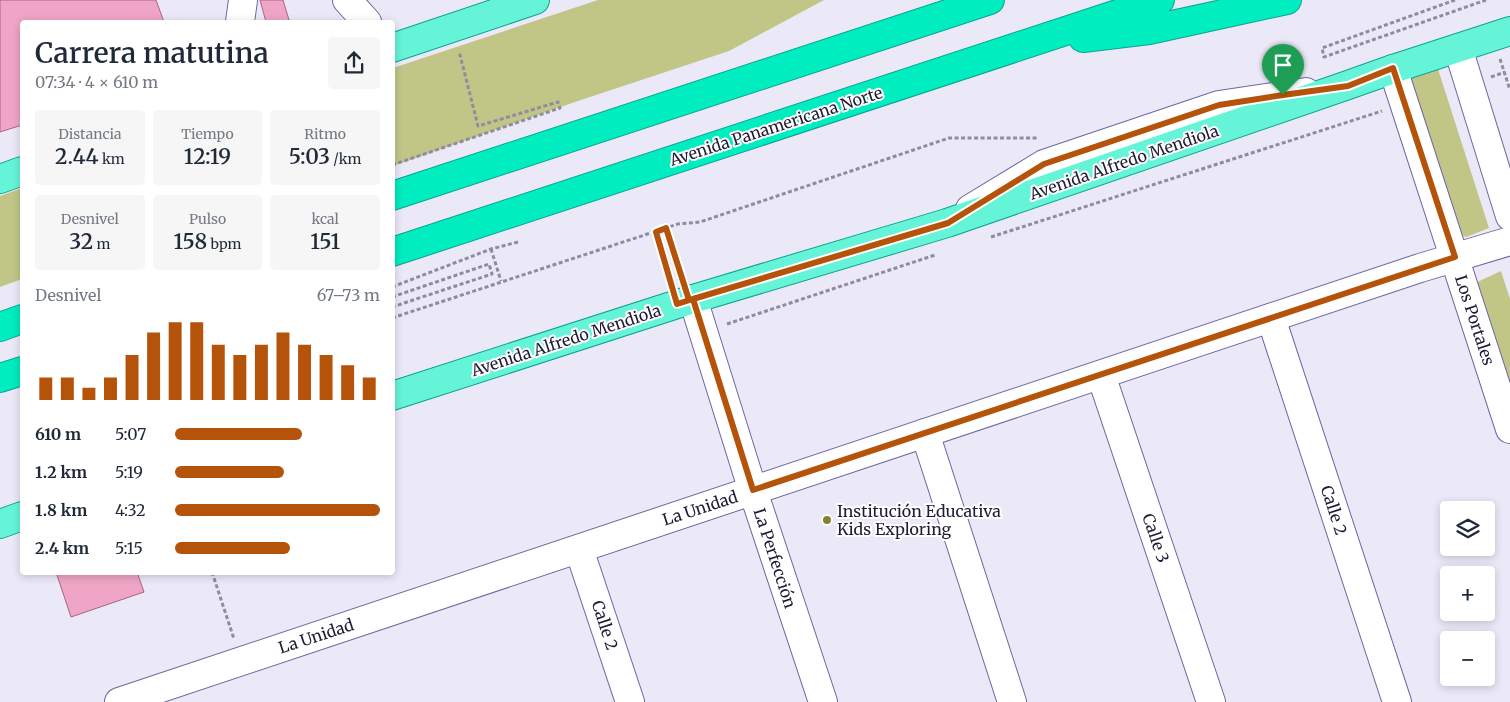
<!DOCTYPE html>
<html lang="es">
<head>
<meta charset="utf-8">
<style>
	:root { --surface:#fff; --page:#f6f6f7; --text:#1f2937; --muted:#747a83; --accent:#b45309 }
	body { margin:0; font-family:Merriweather,serif; background:var(--page); color:var(--text); height:100vh; display:flex; flex-direction:column; font-size:19px; white-space:nowrap }
	* { box-sizing:border-box; margin:0 }
	p { font-size:16px; color:var(--muted) }
	.icon { flex:none; width:28px; height:28px; fill:none; stroke:currentColor; stroke-width:2; stroke-linecap:round; stroke-linejoin:round }
	.map { position:relative; flex:1; overflow:hidden }
	.details { position:absolute; left:20px; top:20px; width:375px; height:555px; display:flex; flex-direction:column; background:var(--surface); border-radius:5px; box-shadow:0 2px 8px #0003 }
	.details>* { flex:none }
	.fabs { position:absolute; left:1440px; top:501px; display:grid; gap:10px }
	.fabs a { display:grid; place-items:center; width:55px; height:55px; border-radius:5px; background:var(--surface); box-shadow:0 2px 8px #0003; font-size:25px }
	.pin { position:absolute; display:grid; place-items:center; width:42px; height:42px; color:#fff; margin:-51px -21px; border-radius:50% 50% 50% 0; rotate:-45deg; box-shadow:0 0 5px #0007 }
	.pin .icon { rotate:45deg }
	.round { display:grid; place-items:center; flex:none; width:52px; height:52px; border-radius:5px; background:var(--page) }
	.head { display:flex; align-items:center; justify-content:space-between; height:85px; padding:0 15px }
	h1 { font-size:28px; font-weight:600; line-height:38px }
	.figures { display:grid; grid-template-columns:repeat(3,1fr); gap:8px; height:85px; padding:5px 15px }
	.figures div { display:grid; align-content:center; border-radius:5px; background:var(--page); text-align:center }
	.figures b { font-size:21px; font-weight:600 }
	.figures small { font-size:14px; font-weight:400 }
	.figures p { font-size:14px }
	.chart { height:140px; padding:10px 15px }
	.chart p { display:flex; justify-content:space-between }
	.chart svg { width:100%; height:90px; margin-top:5px; stroke:var(--accent); stroke-width:6 }
	ul { padding:0 15px; list-style:none; font-size:16px }
	li { display:grid; grid-template-columns:80px 60px 1fr; align-items:center; height:38px }
	li i { height:12px; border-radius:6px; background:var(--accent) }
	.map>svg:first-child { display:block }
</style>
</head>
<body>
<div class="map">
<svg width="1510" height="702" viewBox="0 0 1510 702">
	<rect width="100%" height="100%" fill="#ebe9f7"/>
	<g fill="#c1c687">
		<polygon points="598,0 824,0 729,51 575,102 393,166 393,68"/>
		<polygon points="1437,66 1489,228 1466,237 1459,234 1408,77"/>
		<polygon points="22,188 22,279 0,287 0,196"/>
		<polygon points="1501,271 1510,299 1510,397 1473,284"/>
	</g>
	<g fill="#efa5c5" stroke="#a96583">
		<polygon points="0,0 156,0 164,22 22,22 22,125 0,132"/>
		<polygon points="260,0 283,0 289,20 282,22 266,22"/>
		<polygon points="56,572 137,572 144,592 71,617"/>
	</g>
	<g fill="none" stroke-linecap="round" stroke-linejoin="round">
		<g stroke="#7165a2" stroke-width="30">
			<g id="minor">
				<polyline points="347,0 367,22"/>
				<polyline points="240,22 243,0"/>
				<polyline points="1458,48 1510,216"/>
				<polyline points="1393,69 1510,429"/>
				<polyline points="970,209 1044,164 1219,105 1306,92"/>
				<polyline points="693,299 753,491 823,702"/>
				<polyline points="1271,318 1397,702"/>
				<polyline points="1101,375 1211,702"/>
				<polyline points="925,433 1012,702"/>
				<polyline points="579,549 630,702"/>
				<polyline points="119,702 1420,268 1510,241"/>
			</g>
		</g>
		<g stroke="#0ba38e" stroke-width="30">
			<g id="major">
				<polyline points="392,48 535,0"/>
				<polyline points="0,179 22,171"/>
				<polyline points="392,396 693,299 947,223 1348,85 1393,69 1510,31"/>
				<polyline points="0,524 22,516"/>
			</g>
		</g>
		<g stroke="#0ba38e" stroke-width="30">
			<g id="highway">
				<polyline points="1083,38 1149,30 1287,0"/>
				<polyline points="392,196 990,0"/>
				<polyline points="392,252 1160,0"/>
				<polyline points="0,327 22,319"/>
				<polyline points="0,378 22,371"/>
			</g>
		</g>
		<g stroke="#908ca0" stroke-width="3" stroke-dasharray="4 2.5" stroke-linecap="butt">
			<polyline points="1455,0 1322,48 1324,57 1486,0"/>
			<polyline points="1500,59 1510,90"/>
			<polyline points="1491,77 1505,72"/>
			<polyline points="392,165 560,108 558,102 478,126 459,51"/>
			<polyline points="666,228 682,277"/>
			<polyline points="656,231 671,281"/>
			<polyline points="991,237 1382,111"/>
			<polyline points="491,249 501,281"/>
			<polyline points="392,287 491,249 518,242"/>
			<polyline points="392,297 489,264 492,274 392,307"/>
			<polyline points="392,318 678,224 700,222 949,138 1038,138"/>
			<polyline points="727,324 935,255"/>
			<polyline points="212,572 234,639"/>
		</g>
		<use href="#minor" stroke="#fff" stroke-width="28"/>
		<use href="#major" stroke="#66f4d9" stroke-width="28"/>
		<use href="#highway" stroke="#00edbf" stroke-width="28"/>
	</g>
	<g fill="none" stroke-linecap="round" stroke-linejoin="round">
		<g stroke="#fff" stroke-width="10">
			<polyline id="route" points="1283,95 1219,105 1044,164 948,223 693,299 689,300 666,228 656,232 677,304 693,299 753,490 1455,257 1393,68 1348,86 1283,95"/>
		</g>
		<use href="#route" stroke="#b45309" stroke-width="6"/>
	</g>
	<circle fill="#7f832d" stroke="#fff" stroke-width="2" cx="827" cy="520" r="5"/>
	<g text-anchor="middle" dominant-baseline="central" stroke-width="4" stroke-linejoin="round" paint-order="stroke">
		<g font-size="16" fill="#201a34" stroke="#fff">
			<text transform="translate(776 126) rotate(-18)">Avenida Panamericana Norte</text>
			<text transform="translate(1124 162) rotate(-19)">Avenida Alfredo Mendiola</text>
			<text transform="translate(1475 320) rotate(72)">Los Portales</text>
			<text transform="translate(566 340) rotate(-18)">Avenida Alfredo Mendiola</text>
			<text transform="translate(700 508) rotate(-18)">La Unidad</text>
			<text transform="translate(1334 510) rotate(72)">Calle 2</text>
			<text transform="translate(1156 538) rotate(71)">Calle 3</text>
			<text transform="translate(775 558) rotate(72)">La Perfección</text>
			<text transform="translate(605 625) rotate(72)">Calle 2</text>
			<text transform="translate(316 636) rotate(-18)">La Unidad</text>
		</g>
		<g font-size="16" fill="#201a34" stroke="#fff" text-anchor="start">
			<text x="837" y="511">Institución Educativa<tspan x="837" dy="18">Kids Exploring</tspan></text>
		</g>
	</g>
</svg>
<div class="fabs">
<a><svg class="icon" aria-label="layers" viewBox="0 0 24 24"><path d="M12 4l9 5-9 5-9-5zM3 14l9 5 9-5"/></svg></a>
<a>+</a>
<a>−</a>
</div>
<div class="pin" style="left:1283px;top:95px;background:#1e9e55"><svg class="icon" aria-label="arrive" viewBox="0 0 24 24"><path d="M6 21V4h12l-3 4 3 4H6"/></svg></div>
<section class="details">
<div class="head"><div><h1>Carrera matutina</h1><p>07:34 · 4 × 610 m</p></div><a class="round"><svg class="icon" aria-label="share" viewBox="0 0 24 24"><path d="M12 15V3M7 8l5-5 5 5M5 13v7h14v-7"/></svg></a></div>
<div class="figures">
<div><p>Distancia</p><b>2.44<small> km</small></b></div>
<div><p>Tiempo</p><b>12:19</b></div>
<div><p>Ritmo</p><b>5:03<small> /km</small></b></div>
</div>
<div class="figures">
<div><p>Desnivel</p><b>32<small> m</small></b></div>
<div><p>Pulso</p><b>158<small> bpm</small></b></div>
<div><p>kcal</p><b>151</b></div>
</div>
<div class="chart"><p><span>Desnivel</span>67–73 m</p>
<svg viewBox="0 0 160 44" preserveAspectRatio="none"><path d="M5 44V33M15 44V33M25 44V38M35 44V33M45 44V22M55 44V11M65 44V6M75 44V6M85 44V17M95 44V22M105 44V17M115 44V11M125 44V17M135 44V22M145 44V27M155 44V33"/></svg>
</div>
<ul>
<li><b>610 m</b>5:07<i style="width:62%"></i></li>
<li><b>1.2 km</b>5:19<i style="width:53%"></i></li>
<li><b>1.8 km</b>4:32<i style="width:100%"></i></li>
<li><b>2.4 km</b>5:15<i style="width:56%"></i></li>
</ul>
</section>
</div>
</body>
</html>
